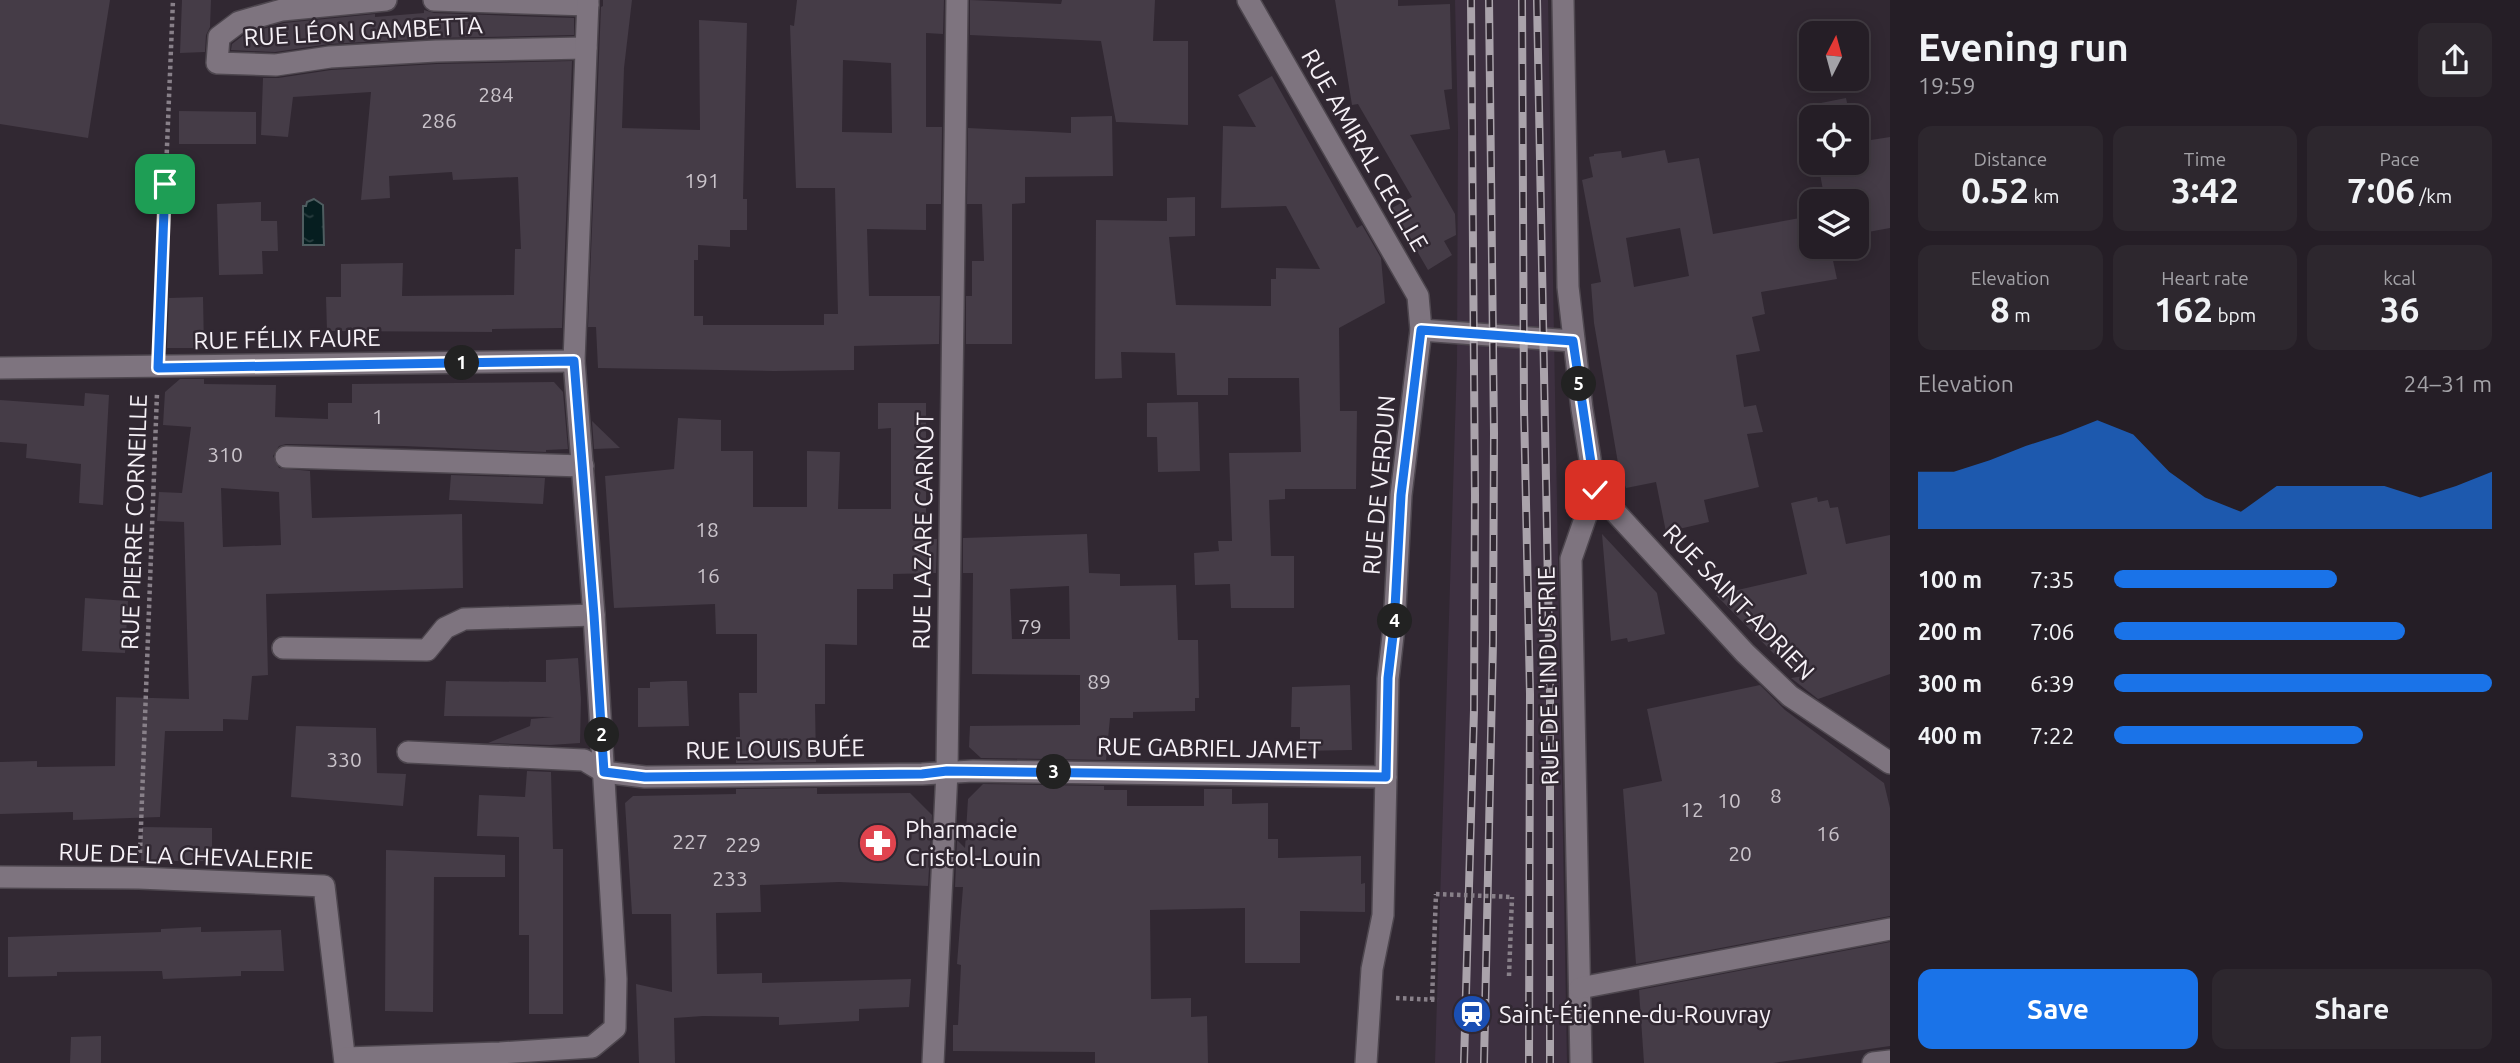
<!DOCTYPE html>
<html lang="en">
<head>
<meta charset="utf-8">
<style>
	:root { --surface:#251e26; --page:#2d272e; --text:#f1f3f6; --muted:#a3a2a7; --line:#423c43; --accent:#1a73e8 }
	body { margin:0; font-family:Ubuntu,sans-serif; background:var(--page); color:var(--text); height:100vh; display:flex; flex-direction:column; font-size:26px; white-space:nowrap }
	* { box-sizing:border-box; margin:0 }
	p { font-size:23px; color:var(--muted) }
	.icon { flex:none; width:38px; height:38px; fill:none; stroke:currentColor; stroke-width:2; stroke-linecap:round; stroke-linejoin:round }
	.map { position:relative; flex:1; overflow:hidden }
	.drawer { display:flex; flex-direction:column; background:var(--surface); width:630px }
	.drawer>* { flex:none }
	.needle { width:46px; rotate:6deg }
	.tools { position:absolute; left:1799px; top:21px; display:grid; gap:14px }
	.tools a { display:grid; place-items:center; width:70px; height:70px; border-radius:14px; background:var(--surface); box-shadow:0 4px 18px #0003,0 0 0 2px var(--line); font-size:35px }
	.pin { position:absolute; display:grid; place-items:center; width:60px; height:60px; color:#fff; margin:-30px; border-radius:14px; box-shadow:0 4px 10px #0006 }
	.km { position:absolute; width:35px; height:35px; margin:-18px; border-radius:50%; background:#222; color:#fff; font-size:19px; line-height:35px; text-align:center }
	.round { display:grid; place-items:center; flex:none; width:74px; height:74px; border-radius:14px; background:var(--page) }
	.head { display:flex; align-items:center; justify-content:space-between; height:119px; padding:0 28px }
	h1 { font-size:38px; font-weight:700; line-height:52px }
	.metrics { display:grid; grid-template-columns:repeat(3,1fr); gap:10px; height:119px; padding:7px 28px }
	.metrics div { display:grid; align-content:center; border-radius:14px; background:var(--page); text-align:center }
	.metrics b { font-size:35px; font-weight:700 }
	.metrics small { font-size:19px; font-weight:400 }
	.metrics p { font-size:19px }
	.chart { height:196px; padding:14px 28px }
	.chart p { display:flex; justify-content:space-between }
	.chart svg { width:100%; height:126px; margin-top:7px; fill:var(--accent); opacity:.7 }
	.button { display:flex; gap:14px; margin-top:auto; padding:14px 28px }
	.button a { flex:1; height:80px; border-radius:14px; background:var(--accent); color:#fff; font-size:28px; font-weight:700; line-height:80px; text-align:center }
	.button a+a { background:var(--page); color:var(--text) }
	ul { padding:0 28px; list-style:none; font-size:23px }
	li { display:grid; grid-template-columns:112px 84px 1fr; align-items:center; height:52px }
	li i { height:18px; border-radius:9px; background:var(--accent) }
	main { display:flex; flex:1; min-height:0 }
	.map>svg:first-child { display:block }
</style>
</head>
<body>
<main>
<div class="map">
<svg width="1890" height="1063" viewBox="0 0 1890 1063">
	<defs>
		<pattern id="water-ripples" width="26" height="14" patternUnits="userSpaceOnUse" patternTransform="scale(1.75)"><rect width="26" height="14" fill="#061e20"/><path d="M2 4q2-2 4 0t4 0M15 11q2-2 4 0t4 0" fill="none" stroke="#2b3f41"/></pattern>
	</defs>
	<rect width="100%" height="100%" fill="#312832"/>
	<polygon fill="#3d3040" points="1455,0 1548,0 1567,1063 1435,1063 1457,362 1458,130"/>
	<polygon fill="url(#water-ripples)" stroke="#4e5d60" stroke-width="2" points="314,199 323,205 324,245 303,245 303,206 306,206 307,202"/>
	<g fill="#453c47" fill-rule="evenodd">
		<polygon points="0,0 110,0 88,138 0,124"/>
		<polygon points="182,0 211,0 210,27 206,35 205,52 180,53"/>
		<path d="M603,0h29l-8,68 -2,60 78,2 -1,-110 48,3 -4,176h4v31h-17v17l-32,-2v15h-4v56h9v9h121v-11h14l-3,-126h-39l-6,-163 4,1 3,-26h147l-1,34 -17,-1v94h16l-1,77h-15v26l-59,-1 2,67h71l-1,48 -85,2v24l-80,1 -176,-3 -2,-41h-8l13,-320 2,-1zM843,60l48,3 1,70 -50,-1z"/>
		<polygon points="970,0 1061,4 1062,0 1155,0 1153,41 1188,41 1188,125 1116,122 1101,41 970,35"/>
		<polygon points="1335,0 1398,0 1398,6 1450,4 1452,89 1444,90 1450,129 1410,135 1455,214 1456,235 1444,241 1452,255 1428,270 1392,208 1412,197 1358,104 1352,105"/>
		<polygon points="424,10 434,13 574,18 574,35 435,38 329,44 275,52 231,50 232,44 245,34 284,23 375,14 375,17 424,13"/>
		<polygon points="572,61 562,328 492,329 492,332 327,331 326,297 341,297 341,264 403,263 402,296 514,295 515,249 521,249 518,177 453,180 452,172 389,176 390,198 361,200 371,92 293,97 288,137 261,135 263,78 278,78 331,70 437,64"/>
		<polygon points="1272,76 1357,228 1362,225 1381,258 1385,303 1339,328 1340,411 1357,411 1356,489 1285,489 1285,499 1269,500 1271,556 1294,556 1294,608 1231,608 1230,584 1195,585 1194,553 1219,551 1218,541 1232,541 1229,453 1301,452 1299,378 1228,378 1228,395 1177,395 1175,353 1121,352 1122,378 1095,379 1096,220 1167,221 1167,198 1195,197 1195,236 1169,237 1176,305 1271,306 1271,279 1276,279 1276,268 1320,269 1286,206 1221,208 1223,126 1256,127 1238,95"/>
		<polygon points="1846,98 1850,117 1824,117 1821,103"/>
		<polygon points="179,111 256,112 256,144 179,144"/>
		<polygon points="1112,116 1113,176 1025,177 1025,203 1012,204 1012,344 966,344 966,296 972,296 972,261 984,261 982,204 967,204 968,128 1071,133 1071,117"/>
		<polygon points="1870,135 1871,140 1890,137 1890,228 1857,234 1857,201 1825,201 1818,163 1857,163 1857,138"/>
		<path d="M1665,150l3,13 31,-5 14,76 98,-18v31h19l7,32 -76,13 4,22 -13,3 8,34 -24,4 8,52 12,-2 7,27 -16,2 12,53 -55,13 5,22 -43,10 -10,-50 -30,6 -7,-19 -25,-146 -3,-39 10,-2 -19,-102 11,-3 -4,-20 5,-1v-2l27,-3 1,7zM1680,228l9,48 -55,11 -8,-49z"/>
		<polygon points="261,202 261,221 277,221 278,251 262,251 263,274 219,275 217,204"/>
		<polygon points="203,297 204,348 167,348 169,298"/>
		<path d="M180,379h24v5l72,1 -1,32 53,2v-16h24v-19l202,-2 9,10 5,57 -22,1v2l-143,-6 -117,-2 -7,2 -6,10 6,12 31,3 2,47 150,-4 1,74 -197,6 2,81 -16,1 -4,44 -25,-1v12h-58l-5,86 -87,3v-8l-73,2v-52l37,-1v6l78,-1 1,-69 73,2 -5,-177 -27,-1 2,-29 23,1 9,-66 -28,-2 2,-33zM221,488l58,4 2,53 -58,2z"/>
		<polygon points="85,393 109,395 103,505 79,503 81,464 26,458 27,444 0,442 0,400 84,406"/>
		<polygon points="1198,402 1200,471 1158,472 1157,437 1147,437 1147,403"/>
		<polygon points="878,403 926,403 926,539 937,539 936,573 893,574 893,589 857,589 857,645 825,644 825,704 815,704 816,762 736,763 736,737 740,737 739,693 757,693 757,634 716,634 715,604 614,608 605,476 674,469 678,418 721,420 721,451 753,451 753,507 807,507 807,451 840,452 838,509 891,509 891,428 878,429"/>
		<polygon points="592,421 620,448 594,449"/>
		<polygon points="451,475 545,478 543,504 449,500"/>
		<polygon points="1817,497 1818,502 1828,500 1830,508 1838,507 1846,544 1890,535 1890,674 1818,699 1791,678 1804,676 1777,657 1716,595 1807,574 1791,503"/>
		<path d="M1087,534l2,39 31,1v12l56,-1 2,55h20l1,58h-4v13l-62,1v6h-23l-4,42 -125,-2 -12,-11 1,-21 110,-1v-50l-108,-1 1,-101h-10v-35zM1069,586l1,53h-58l-2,-50z"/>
		<polygon points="1602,534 1657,593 1665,634 1628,642 1627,638 1611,641"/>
		<polygon points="85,598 128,601 125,653 82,651"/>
		<polygon points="578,658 581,699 580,743 550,745 488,743 530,726 531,719 554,717 444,716 446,681 546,682 546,660"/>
		<polygon points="672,681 687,681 689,726 638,727 638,688 650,688 650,682"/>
		<polygon points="1350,685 1352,750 1300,751 1300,727 1291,727 1292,687"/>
		<polygon points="1760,685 1785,710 1884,783 1890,808 1890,916 1636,964 1623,789 1662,781 1647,709"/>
		<polygon points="296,726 376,728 377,773 406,774 403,806 291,797"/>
		<polygon points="527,771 551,772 553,849 563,849 563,1014 529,1014 529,935 519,935 519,837 477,836 479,795 525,797"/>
		<polygon points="983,784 1104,786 1104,790 1127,790 1127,806 1204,806 1204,789 1232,789 1232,804 1268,803 1268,839 1278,839 1278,858 1361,856 1361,884 1365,883 1365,912 1300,911 1300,963 1245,963 1245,908 1150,910 1151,999 1191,998 1191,1017 1207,1016 1208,1063 1095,1063 1095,1052 953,1051 953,1025 958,1025 961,965 957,964 963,887 955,887 957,840 965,848 968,799"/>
		<polygon points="817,788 817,794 910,793 932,815 928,886 839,882 760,885 761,912 716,913 717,974 762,973 762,983 911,979 909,1007 859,1009 859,1021 779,1025 779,1017 703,1016 674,1018 675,1063 639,1063 636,984 672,992 671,914 632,914 625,803 633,796 736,794 736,789"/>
		<polygon points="142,827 212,828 212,861 141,861"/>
		<polygon points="386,850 505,855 505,877 434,877 433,1012 385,1011"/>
		<polygon points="201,927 201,932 281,930 284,971 241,971 241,976 163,979 162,971 57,972 57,976 8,977 8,937 161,932 161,929"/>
		<polygon points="1890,942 1890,1046 1773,1063 1644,1063 1639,990"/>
		<polygon points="101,1036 101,1063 70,1063 71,1037"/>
	</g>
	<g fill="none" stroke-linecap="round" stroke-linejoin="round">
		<g stroke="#4e474f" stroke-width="24">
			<g id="minor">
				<polyline points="386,0 282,10 239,22 219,37 217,63 276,65 330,57 436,51 586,48"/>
				<polyline points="434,0 588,5"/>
				<polyline points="1248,0 1418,296 1421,330 1401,495 1394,627 1388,679 1383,915 1372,969 1366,1063"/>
				<polyline points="1563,0 1568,287 1582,409 1595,490 1571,559 1581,1063"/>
				<polyline points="1421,330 1573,341"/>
				<polyline points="0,368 574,361"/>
				<polyline points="286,457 583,466"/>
				<polyline points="1595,490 1745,653 1790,696 1890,763"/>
				<polyline points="283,648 427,650 445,628 464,619 594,615"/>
				<polyline points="408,752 584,760 604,772 645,777 922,774 973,771 1386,777"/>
				<polyline points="0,877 139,878 324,886 345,1063"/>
				<polyline points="1580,988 1890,929"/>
				<polyline points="345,1058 500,1053 592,1047 615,1028 616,979 594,615 574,361 588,0"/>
				<polyline points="933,1063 947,771 957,0"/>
				<polyline points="1873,1063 1890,1061"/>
			</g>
		</g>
		<g stroke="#888089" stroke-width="4.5" stroke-dasharray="3.5 3.5" stroke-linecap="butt">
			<polyline points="159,342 173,0"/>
			<polyline points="140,853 157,393"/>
			<polyline points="1509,976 1512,897"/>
			<polyline points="1396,998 1438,1000"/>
			<polyline points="1432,1000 1436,894"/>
		</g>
		<use href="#minor" stroke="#7e747f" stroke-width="21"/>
		<g stroke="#aaa3ab" stroke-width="8">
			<g id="rail">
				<polyline points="1522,0 1524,408 1530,694 1529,1063"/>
				<polyline points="1537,0 1550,693 1550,1063"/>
				<polyline points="1464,1063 1474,710 1475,495 1471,0"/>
				<polyline points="1484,1063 1493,642 1494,433 1489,0"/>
			</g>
		</g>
		<use href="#rail" stroke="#312832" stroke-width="5" stroke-dasharray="16" stroke-linecap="butt"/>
		<polyline stroke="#888089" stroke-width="4.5" stroke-dasharray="3.5 3.5" stroke-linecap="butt" points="1436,894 1512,897"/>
	</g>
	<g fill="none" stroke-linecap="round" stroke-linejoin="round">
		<g stroke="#fff" stroke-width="14">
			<polyline id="route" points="165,184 158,368 574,361 594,615 604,772 645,777 922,774 947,771 1386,777 1388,678 1394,627 1401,495 1421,330 1573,341 1595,490"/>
		</g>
		<use href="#route" stroke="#1a73e8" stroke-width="9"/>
	</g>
	<defs>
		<g id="pharmacy-disc" transform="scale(2.0125)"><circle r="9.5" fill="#e0444e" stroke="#312832"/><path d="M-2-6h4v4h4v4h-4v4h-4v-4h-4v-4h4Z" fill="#fff"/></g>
		<g id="station-disc" transform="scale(2.0125)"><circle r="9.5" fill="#1a4fb4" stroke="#312832"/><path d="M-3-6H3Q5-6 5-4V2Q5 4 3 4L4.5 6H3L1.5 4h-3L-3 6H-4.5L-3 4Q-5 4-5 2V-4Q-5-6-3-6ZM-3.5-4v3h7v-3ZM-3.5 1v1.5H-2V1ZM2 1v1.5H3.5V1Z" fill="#fff"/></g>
	</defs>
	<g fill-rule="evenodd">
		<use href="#pharmacy-disc" x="878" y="843"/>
		<use href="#station-disc" x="1472" y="1014"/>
	</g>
	<g text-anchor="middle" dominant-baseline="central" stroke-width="5" stroke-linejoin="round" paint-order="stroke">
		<g font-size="21" fill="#cac4cb">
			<text x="496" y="94">284</text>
			<text x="439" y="120">286</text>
			<text x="702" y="180">191</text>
			<text x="378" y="416">1</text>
			<text x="225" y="454">310</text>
			<text x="707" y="529">18</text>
			<text x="708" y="575">16</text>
			<text x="1030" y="626">79</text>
			<text x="1099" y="681">89</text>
			<text x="344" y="759">330</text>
			<text x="1776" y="795">8</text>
			<text x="1729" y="800">10</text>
			<text x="1692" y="809">12</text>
			<text x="1828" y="833">16</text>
			<text x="690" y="841">227</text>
			<text x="743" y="844">229</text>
			<text x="1740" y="853">20</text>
			<text x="730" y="878">233</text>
		</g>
		<g font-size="24" fill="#f6f1f7" stroke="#312832">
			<text transform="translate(363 31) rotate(-3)">RUE LÉON GAMBETTA</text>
			<text transform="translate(1365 150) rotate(60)">RUE AMIRAL CECILLE</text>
			<text transform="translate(287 339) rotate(-1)">RUE FÉLIX FAURE</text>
			<text transform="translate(1379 485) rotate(-85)">RUE DE VERDUN</text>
			<text transform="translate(134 522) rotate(-88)">RUE PIERRE CORNEILLE</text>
			<text transform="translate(923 531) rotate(-89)">RUE LAZARE CARNOT</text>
			<text transform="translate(1739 602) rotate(46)">RUE SAINT-ADRIEN</text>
			<text transform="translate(1548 676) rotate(-91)">RUE DE L'INDUSTRIE</text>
			<text transform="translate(1209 748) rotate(1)">RUE GABRIEL JAMET</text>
			<text transform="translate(775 749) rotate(-1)">RUE LOUIS BUÉE</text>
			<text transform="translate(186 856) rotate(2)">RUE DE LA CHEVALERIE</text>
		</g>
		<g font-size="24" fill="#f6f1f7" stroke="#312832" text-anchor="start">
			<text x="905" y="829">Pharmacie<tspan x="905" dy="28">Cristol-Louin</tspan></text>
			<text x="1499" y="1014">Saint-Étienne-du-Rouvray</text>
		</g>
	</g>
</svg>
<div class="tools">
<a><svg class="needle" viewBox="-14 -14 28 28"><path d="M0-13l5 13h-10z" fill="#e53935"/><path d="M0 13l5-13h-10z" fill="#a3a2a7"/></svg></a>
<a><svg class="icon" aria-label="locate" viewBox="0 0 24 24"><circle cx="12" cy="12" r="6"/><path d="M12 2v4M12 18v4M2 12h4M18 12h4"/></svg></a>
<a><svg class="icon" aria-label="layers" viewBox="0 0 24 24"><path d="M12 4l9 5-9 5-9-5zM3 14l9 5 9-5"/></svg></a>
</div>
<div class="pin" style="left:165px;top:184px;background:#1e9e55"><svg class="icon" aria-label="arrive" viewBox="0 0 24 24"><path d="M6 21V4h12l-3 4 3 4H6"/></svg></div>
<div class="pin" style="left:1595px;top:490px;background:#d93025"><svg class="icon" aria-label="check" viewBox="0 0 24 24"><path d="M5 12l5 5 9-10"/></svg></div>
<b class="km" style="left:462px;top:363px">1</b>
<b class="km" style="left:602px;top:735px">2</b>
<b class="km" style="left:1054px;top:772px">3</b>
<b class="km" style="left:1395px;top:621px">4</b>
<b class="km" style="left:1579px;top:384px">5</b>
</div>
<section class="drawer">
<div class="head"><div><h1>Evening run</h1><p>19:59</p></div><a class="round"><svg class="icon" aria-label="share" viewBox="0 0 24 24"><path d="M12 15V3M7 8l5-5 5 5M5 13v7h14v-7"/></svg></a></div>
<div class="metrics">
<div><p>Distance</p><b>0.52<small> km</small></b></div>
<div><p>Time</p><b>3:42</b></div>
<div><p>Pace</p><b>7:06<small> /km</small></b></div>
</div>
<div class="metrics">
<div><p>Elevation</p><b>8<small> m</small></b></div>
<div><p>Heart rate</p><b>162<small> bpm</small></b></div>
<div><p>kcal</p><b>36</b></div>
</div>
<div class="chart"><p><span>Elevation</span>24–31 m</p>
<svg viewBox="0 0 160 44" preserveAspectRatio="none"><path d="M0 44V24L10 24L20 20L30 15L40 11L50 6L60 11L70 24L80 33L90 38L100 29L110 29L120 29L130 29L140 33L150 29L160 24V44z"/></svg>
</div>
<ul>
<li><b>100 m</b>7:35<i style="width:59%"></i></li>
<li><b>200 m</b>7:06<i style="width:77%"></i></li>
<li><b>300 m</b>6:39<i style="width:100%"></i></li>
<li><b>400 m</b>7:22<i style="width:66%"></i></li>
</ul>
<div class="button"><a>Save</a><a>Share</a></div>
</section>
</main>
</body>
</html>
